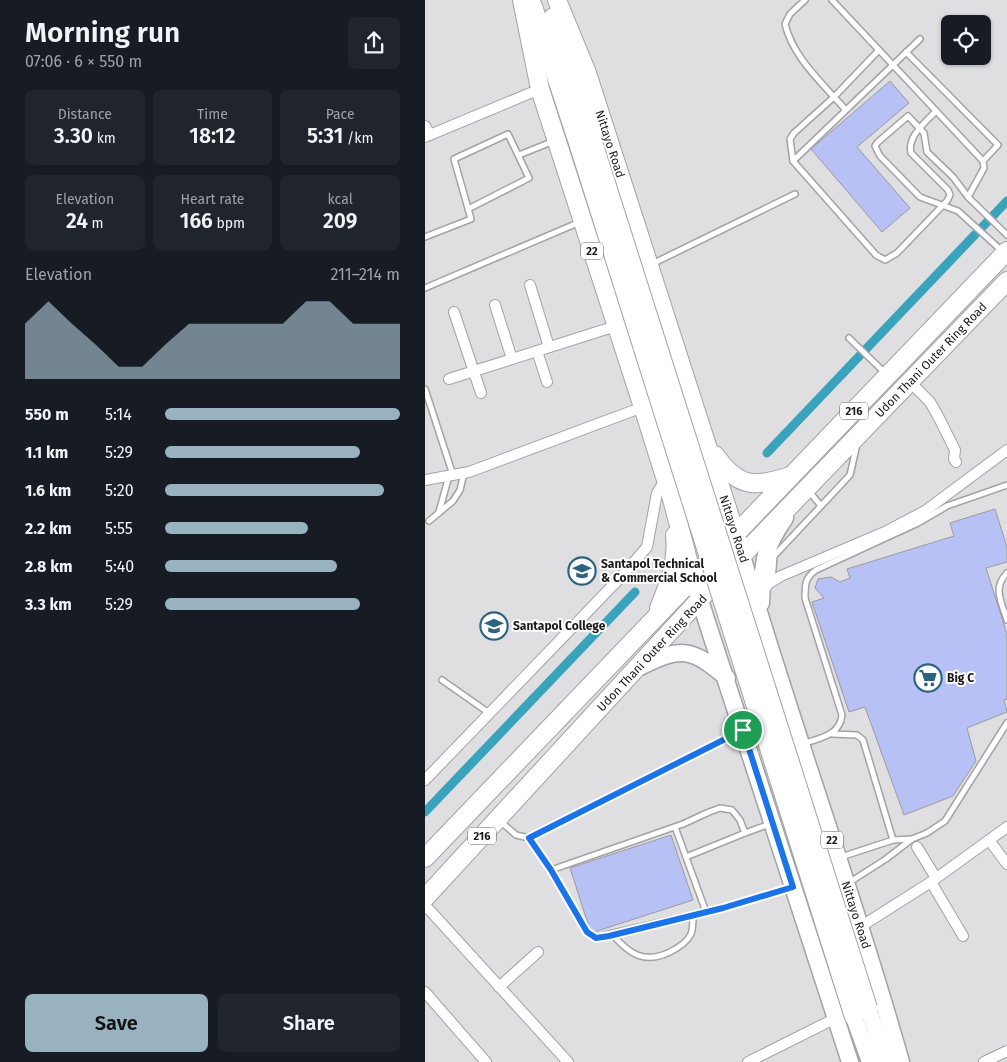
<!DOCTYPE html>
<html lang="en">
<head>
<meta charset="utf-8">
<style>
	:root { --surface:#171b24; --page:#20242c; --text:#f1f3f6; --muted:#9ea1a6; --accent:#99b2c0 }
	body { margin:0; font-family:"Fira Sans",sans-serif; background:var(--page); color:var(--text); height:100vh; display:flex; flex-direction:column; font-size:19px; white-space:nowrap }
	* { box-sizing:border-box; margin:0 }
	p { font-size:16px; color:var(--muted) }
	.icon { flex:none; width:28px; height:28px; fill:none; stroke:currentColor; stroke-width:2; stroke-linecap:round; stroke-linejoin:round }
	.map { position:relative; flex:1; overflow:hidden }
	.side { display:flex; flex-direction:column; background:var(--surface); width:425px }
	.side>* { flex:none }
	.buttons { position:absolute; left:516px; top:15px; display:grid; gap:10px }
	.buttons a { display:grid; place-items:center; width:50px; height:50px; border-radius:8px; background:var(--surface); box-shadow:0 1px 4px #0004; font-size:25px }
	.pin { position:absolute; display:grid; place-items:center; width:42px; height:42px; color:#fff; margin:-21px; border:2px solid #fff; border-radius:50%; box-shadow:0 1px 5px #0007 }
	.round { display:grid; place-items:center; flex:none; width:52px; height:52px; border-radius:8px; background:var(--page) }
	.headline { display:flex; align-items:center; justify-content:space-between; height:85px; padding:0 25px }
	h1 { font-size:28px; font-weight:600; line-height:38px }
	.metrics { display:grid; grid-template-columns:repeat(3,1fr); gap:8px; height:85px; padding:5px 25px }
	.metrics div { display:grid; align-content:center; border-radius:8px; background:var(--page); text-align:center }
	.metrics b { font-size:21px; font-weight:600 }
	.metrics small { font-size:14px; font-weight:400 }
	.metrics p { font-size:14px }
	.chart { height:140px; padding:10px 25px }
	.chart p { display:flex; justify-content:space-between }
	.chart svg { width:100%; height:90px; margin-top:5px; fill:var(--accent); opacity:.7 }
	.primary-button { display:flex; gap:10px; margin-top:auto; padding:10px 25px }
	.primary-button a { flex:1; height:58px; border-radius:8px; background:var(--accent); color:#111; font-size:20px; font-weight:600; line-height:58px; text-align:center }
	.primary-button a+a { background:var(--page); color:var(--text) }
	ul { padding:0 25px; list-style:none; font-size:16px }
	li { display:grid; grid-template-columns:80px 60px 1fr; align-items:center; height:38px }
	li i { height:12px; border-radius:6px; background:var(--accent) }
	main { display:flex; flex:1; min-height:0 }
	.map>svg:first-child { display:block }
</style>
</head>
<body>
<main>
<section class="side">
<div class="headline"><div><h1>Morning run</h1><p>07:06 · 6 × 550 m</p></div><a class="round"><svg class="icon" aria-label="share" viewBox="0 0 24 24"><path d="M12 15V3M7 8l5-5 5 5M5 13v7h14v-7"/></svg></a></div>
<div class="metrics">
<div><p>Distance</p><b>3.30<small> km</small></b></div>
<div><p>Time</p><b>18:12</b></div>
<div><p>Pace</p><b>5:31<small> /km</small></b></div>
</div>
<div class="metrics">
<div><p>Elevation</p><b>24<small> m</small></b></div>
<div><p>Heart rate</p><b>166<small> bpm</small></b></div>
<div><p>kcal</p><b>209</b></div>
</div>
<div class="chart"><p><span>Elevation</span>211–214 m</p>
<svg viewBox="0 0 160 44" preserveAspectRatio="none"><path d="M0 44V17L10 6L20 17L30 27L40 38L50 38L60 27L70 17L80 17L90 17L100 17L110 17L120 6L130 6L140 17L150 17L160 17V44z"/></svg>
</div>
<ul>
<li><b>550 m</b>5:14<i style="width:100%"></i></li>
<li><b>1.1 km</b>5:29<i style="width:83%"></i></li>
<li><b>1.6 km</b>5:20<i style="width:93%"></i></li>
<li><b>2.2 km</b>5:55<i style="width:61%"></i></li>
<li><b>2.8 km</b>5:40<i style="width:73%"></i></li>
<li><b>3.3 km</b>5:29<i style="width:83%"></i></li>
</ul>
<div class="primary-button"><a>Save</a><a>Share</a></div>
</section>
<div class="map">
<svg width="582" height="1062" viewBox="0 0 582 1062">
	<rect width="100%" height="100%" fill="#dfdfe2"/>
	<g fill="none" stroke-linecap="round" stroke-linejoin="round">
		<g stroke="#38a3bb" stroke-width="9">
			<polyline points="342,453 582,201"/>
			<polyline points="0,812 210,592"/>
		</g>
	</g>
	<g fill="#b7c1f6" stroke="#9a9a9d">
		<polygon points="465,81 484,103 432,147 485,208 457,232 386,149"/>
		<polygon points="570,509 582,547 582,562 561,568 582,634 582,699 579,700 582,712 542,728 551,761 528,796 479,815 440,707 424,712 387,602 399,598 390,588 393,579 406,577 415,582 425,578 422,569 529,536 525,523"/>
		<polygon points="246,835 268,900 166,933 145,868"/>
	</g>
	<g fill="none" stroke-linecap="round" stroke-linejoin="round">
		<g stroke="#a3a3a6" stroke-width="8">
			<g id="service">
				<path d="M380,0l-15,14 -5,10c7,29 29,51 49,73l-40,36 -4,6 3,22 83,94 9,5 12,-7 50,-52 3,-6 -2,-5 -37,-37c-4,-17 15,-31 25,-42"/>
				<polyline points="407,0 558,161 559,168 543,197"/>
				<polyline points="481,52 573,145 558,161"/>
				<polyline points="421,110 409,97 454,50"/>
				<polyline points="94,155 129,141"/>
				<polyline points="368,161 495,39"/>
				<polyline points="0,237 46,219 29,159 83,134 104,178 43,209"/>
				<polyline points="577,251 533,211 495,197 455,156 450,146 453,142 483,116 499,133 502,152 528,177 543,197 582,235"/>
				<polyline points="227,264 370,194"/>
				<polyline points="0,288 155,222"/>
				<polyline points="424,338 461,374"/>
				<polyline points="0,389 28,475"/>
				<polyline points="396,506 425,475 432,444"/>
				<polyline points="14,512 24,476"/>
				<polyline points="4,521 28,501 35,490 39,473"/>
				<path d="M582,573c-15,15 -5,30 0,47"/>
				<polyline points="347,582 349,556 396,506 384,491"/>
				<polyline points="17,680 64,713"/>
				<polyline points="407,734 432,735 438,740 468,840"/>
				<path d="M378,744c16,-6 37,-8 39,-29l-37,-117c0,-14 0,-20 11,-28l102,-47 29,-17 60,-21"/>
				<polyline points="75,821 91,835 104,838 315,731"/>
				<polyline points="250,827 281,912"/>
				<polyline points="104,838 126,870 162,933 171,937 298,908 366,888"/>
				<polyline points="261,857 320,833"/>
				<polyline points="416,857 468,840 487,839"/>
				<polyline points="126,870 258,824 284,812 295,808 307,810 315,820 320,833 345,824"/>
				<polyline points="425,882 461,859 487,839 502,833 520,821 582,723"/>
				<path d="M188,935c17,20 32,29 57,17 8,-4 17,-10 21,-18 2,-5 2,-13 2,-19"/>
			</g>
		</g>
		<g stroke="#a3a3a6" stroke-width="12">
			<g id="minor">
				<polyline points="0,126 5,135"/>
				<polyline points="0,137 115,89"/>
				<polyline points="105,285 124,347"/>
				<polyline points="70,305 87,359"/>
				<polyline points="29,312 56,393"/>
				<polyline points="112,351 122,382"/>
				<polyline points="24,379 191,326"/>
				<polyline points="485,382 505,402 514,418 530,450 529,459 531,462"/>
				<polyline points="0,480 44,472 218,407"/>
				<polyline points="337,593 343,584 356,576 462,531 500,511 582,450"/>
				<polyline points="0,780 196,577 222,547 232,493 240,480"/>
				<polyline points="564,840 582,827"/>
				<polyline points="492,847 511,878"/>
				<polyline points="506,882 564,840 582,864"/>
				<polyline points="0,905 143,1062"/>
				<polyline points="435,927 506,882 538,936"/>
				<polyline points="74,987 113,952"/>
				<polyline points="0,992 61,1062"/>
				<polyline points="323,1062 411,1018"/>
				<polyline points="559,1062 582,1051"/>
			</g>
		</g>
		<g stroke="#a3a3a6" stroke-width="19">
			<g id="primary">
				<path d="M317,556c50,170 111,336 159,506"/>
				<polyline points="268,579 425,1062"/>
				<path d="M336,603c2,-39 1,-52 24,-85"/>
				<path d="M215,667c41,-21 52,-19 87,11"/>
				<polyline points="443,1008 461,1062"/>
				<polyline points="429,1017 445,1062"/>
			</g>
		</g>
		<g stroke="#a3a3a6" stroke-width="20">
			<g id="trunk">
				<polyline points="97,0 115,89 218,407 247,499 268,579"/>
				<polyline points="132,0 162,73 314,545"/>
				<polyline points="108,6 154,146"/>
				<polyline points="128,17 168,142"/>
				<path d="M290,455c24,34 39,32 76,21"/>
				<path d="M234,608c10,-24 19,-47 16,-73"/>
				<polyline points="0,858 582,251"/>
				<polyline points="0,898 275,599 582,281"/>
			</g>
		</g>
		<use href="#service" stroke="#fff" stroke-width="5"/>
		<use href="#minor" stroke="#fff" stroke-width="10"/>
		<use href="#primary" stroke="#fff" stroke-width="16"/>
		<use href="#trunk" stroke="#fff" stroke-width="18"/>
		<g stroke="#a3a3a6" stroke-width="20" stroke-linecap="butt">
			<g id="trunk-bridge">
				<polyline points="168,142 443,1008"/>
				<polyline points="154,146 429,1017"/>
			</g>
		</g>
		<use href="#trunk-bridge" stroke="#fff" stroke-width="18"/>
	</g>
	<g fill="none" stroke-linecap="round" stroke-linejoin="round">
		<g stroke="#fff" stroke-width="10">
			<polygon id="route" points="318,730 368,887 298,908 184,936 171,938 162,932 126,870 104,838"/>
		</g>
		<use href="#route" stroke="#1a73e8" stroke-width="6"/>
	</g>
	<defs>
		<g id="school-ring" transform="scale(1.4375)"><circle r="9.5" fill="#fff" stroke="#2d637e" stroke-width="1.5"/><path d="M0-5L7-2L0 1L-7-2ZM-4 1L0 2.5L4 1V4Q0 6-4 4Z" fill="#2d637e"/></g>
		<g id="university-ring" transform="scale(1.4375)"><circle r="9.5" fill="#fff" stroke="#2d637e" stroke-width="1.5"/><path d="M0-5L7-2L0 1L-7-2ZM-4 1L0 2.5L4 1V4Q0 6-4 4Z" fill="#2d637e"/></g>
		<g id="supermarket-ring" transform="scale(1.4375)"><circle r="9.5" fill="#fff" stroke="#2d637e" stroke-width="1.5"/><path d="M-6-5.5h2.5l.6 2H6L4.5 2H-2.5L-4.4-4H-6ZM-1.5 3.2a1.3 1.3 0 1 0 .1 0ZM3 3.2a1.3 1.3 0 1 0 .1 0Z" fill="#2d637e"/></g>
	</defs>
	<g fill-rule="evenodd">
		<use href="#school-ring" x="157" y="571"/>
		<use href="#university-ring" x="69" y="626"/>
		<use href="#supermarket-ring" x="503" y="678"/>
	</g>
	<g text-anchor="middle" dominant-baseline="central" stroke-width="4" stroke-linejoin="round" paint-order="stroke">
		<g fill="#fff" stroke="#5f5f5f" stroke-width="1">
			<rect x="156" y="242.5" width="22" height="17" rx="4"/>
			<rect x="415" y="402.5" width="28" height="17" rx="4"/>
			<rect x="43" y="827.5" width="28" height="17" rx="4"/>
			<rect x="396" y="831.5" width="22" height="17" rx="4"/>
		</g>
		<g font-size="11" font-weight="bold" fill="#1a1a1b">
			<text x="167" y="251">22</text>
			<text x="429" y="411">216</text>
			<text x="57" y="836">216</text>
			<text x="407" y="840">22</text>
		</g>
		<g font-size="12" fill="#1a1a1b" stroke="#fff">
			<text transform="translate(185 144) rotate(72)">Nittayo Road</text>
			<text transform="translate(506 360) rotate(-46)">Udon Thani Outer Ring Road</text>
			<text transform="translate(309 529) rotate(72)">Nittayo Road</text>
			<text transform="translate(227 653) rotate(-47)">Udon Thani Outer Ring Road</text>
			<text transform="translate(431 915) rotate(72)">Nittayo Road</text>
		</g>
		<g font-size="12" font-weight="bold" fill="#1a1a1b" stroke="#fff" text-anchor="start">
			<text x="176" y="564">Santapol Technical<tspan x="176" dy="14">&amp; Commercial School</tspan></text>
			<text x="88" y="626">Santapol College</text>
			<text x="522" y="678">Big C</text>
		</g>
	</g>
</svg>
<div class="buttons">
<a><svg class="icon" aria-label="locate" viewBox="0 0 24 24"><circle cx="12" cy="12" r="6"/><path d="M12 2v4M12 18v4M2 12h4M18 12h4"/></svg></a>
</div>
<div class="pin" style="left:318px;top:730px;background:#1e9e55"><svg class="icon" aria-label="arrive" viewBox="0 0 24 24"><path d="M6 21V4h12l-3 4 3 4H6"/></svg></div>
</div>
</main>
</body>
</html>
